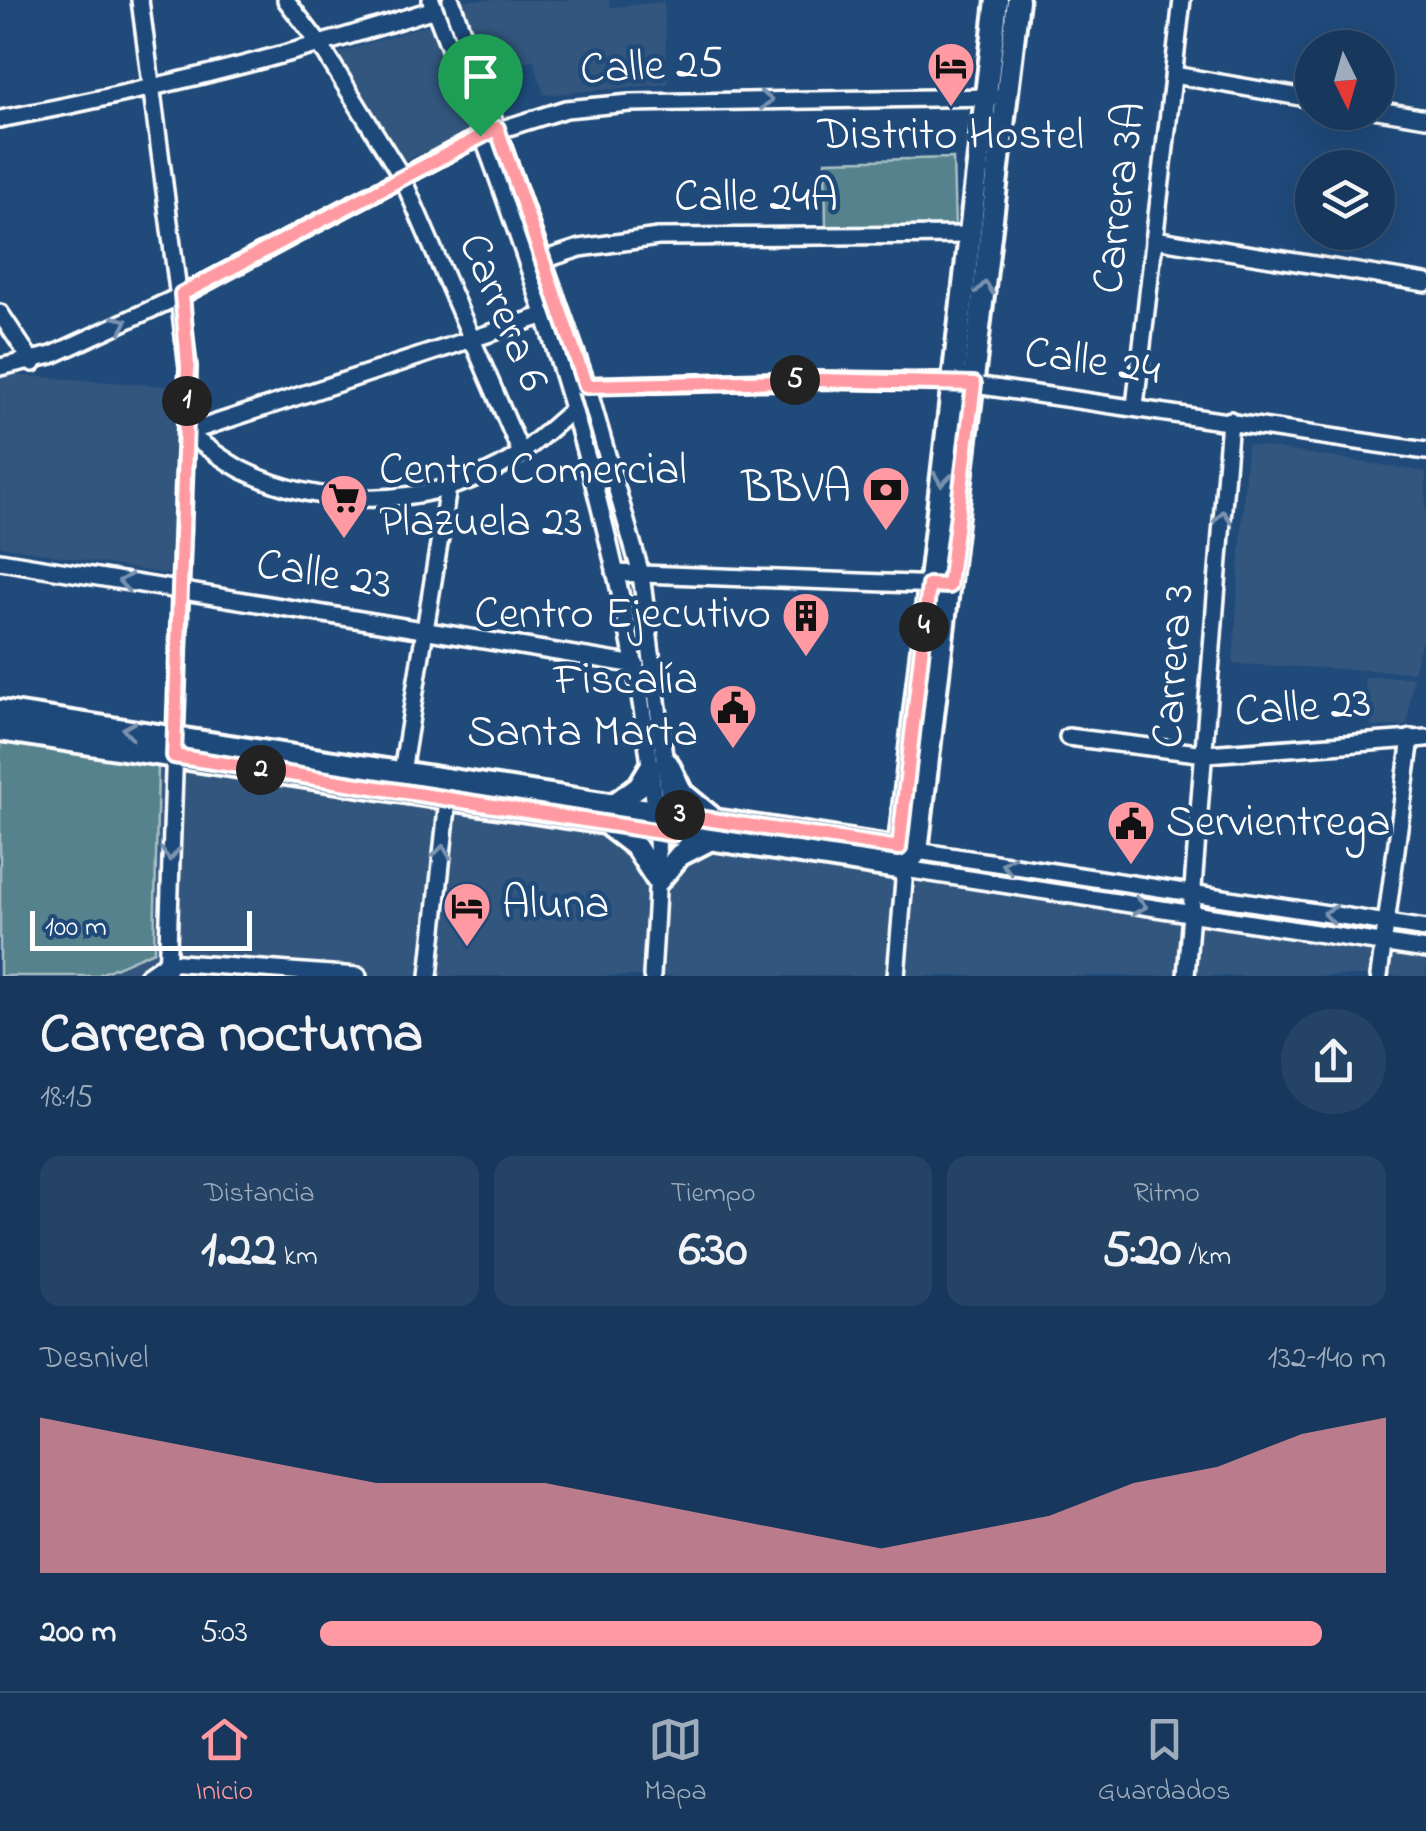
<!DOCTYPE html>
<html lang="es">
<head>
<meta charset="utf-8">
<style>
	:root { --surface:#17385c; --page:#244365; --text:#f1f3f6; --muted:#9eacbb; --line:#365272; --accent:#ff9aa2 }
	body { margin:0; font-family:"Indie Flower",sans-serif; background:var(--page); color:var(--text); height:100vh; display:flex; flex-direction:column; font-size:38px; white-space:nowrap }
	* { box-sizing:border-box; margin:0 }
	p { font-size:32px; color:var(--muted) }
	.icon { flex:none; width:55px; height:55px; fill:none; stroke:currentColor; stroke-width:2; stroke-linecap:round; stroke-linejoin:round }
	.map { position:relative; height:976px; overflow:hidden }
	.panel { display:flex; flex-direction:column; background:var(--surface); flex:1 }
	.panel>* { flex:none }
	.needle { width:65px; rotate:175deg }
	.fabs { position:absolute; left:1295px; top:30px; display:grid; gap:20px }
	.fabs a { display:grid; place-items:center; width:100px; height:100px; border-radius:50%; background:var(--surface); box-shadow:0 10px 40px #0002,0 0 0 2px var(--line); font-size:50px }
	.scale { position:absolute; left:30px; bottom:25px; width:222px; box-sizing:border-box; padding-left:10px; border:5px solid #fff; border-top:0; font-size:28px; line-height:35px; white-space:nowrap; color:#fff; -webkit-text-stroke:8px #1f4a7a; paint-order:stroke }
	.pin { position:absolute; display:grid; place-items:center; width:85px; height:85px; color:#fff; margin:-102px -42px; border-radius:50% 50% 50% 0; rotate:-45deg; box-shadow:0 0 10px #0007 }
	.pin .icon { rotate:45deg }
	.km { position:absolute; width:50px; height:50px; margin:-25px; border-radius:50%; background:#222; color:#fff; font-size:28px; line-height:50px; text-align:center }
	.round { display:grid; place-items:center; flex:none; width:105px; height:105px; border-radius:52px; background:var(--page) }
	.head { display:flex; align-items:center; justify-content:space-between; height:170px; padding:0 40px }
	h1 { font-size:55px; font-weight:700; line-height:75px }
	.stats { display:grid; grid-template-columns:repeat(3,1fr); gap:15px; height:170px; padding:10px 40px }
	.stats div { display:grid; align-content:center; border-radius:20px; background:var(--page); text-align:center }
	.stats b { font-size:50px; font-weight:700 }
	.stats small { font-size:28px; font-weight:400 }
	.stats p { font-size:28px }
	.chart { height:280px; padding:20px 40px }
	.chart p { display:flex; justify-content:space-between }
	.chart svg { width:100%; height:180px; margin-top:10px; fill:var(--accent); opacity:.7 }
	ul { padding:0 40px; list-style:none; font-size:32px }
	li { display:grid; grid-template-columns:160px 120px 1fr; align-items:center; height:75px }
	li i { height:25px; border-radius:12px; background:var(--accent) }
	.dock { display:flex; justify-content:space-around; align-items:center; height:140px; border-top:2px solid var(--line); background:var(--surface); font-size:28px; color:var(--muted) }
	.dock a { display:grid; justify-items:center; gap:5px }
	.dock .on { color:var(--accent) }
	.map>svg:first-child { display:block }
</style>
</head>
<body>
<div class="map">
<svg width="1426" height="976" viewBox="0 0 1426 976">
	<rect width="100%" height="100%" fill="#1f4a7a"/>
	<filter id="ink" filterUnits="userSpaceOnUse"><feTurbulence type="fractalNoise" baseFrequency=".01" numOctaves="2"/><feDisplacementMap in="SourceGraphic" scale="20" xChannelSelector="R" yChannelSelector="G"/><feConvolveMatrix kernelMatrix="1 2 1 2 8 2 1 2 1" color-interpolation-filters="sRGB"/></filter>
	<g filter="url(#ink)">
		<g fill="#33577d">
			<polygon points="457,0 609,0 610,7 664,2 668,84 544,95 534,60 518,64 512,45 481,55"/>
			<polygon points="436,22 475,131 400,162 335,54"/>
			<polygon points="0,374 180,387 172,575 0,546"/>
			<polygon points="1247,444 1426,472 1426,626 1413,672 1233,664"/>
			<polygon points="1364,677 1413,677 1407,726 1371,727"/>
			<polygon points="0,712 1426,928 1426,976 0,976"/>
		</g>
		<g fill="#55828c" stroke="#aac0c6" stroke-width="2.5">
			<polygon points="953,158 955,227 826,230 825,161"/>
			<polygon points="0,742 158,765 154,951 96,976 0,976"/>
		</g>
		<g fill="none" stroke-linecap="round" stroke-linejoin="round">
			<g stroke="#fff" stroke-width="22">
				<g id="minor">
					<polyline points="140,0 188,367 167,976"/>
					<polyline points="286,0 321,46 402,177 521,453"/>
					<path d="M431,0c98,250 198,542 224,809 6,56 0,112 -3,167"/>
					<polyline points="451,0 587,385 641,574 672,819"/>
					<polyline points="1174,75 1312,99"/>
					<polyline points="1378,110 1426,118"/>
					<path d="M0,119c148,-28 291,-63 434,-110"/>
					<polyline points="1154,239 1426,283"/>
					<polyline points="543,260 580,248 658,237 972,235"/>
					<polyline points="0,313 33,363"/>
					<polyline points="0,367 52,355 182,295 480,136 566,109 630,103 996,97"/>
					<polyline points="580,386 819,380 954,382 1426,451"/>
					<polyline points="1135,406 1182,0"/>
					<path d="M186,433c19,12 38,28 58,38 78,38 178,36 255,-4 27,-15 50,-37 73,-57"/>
					<polyline points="186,433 542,316"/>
					<polyline points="0,561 636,665"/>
					<polyline points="615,573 940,585"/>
					<polyline points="1068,737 1206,754 1426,738"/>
					<polyline points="402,772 448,488"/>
					<polyline points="917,851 1426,929"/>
					<polyline points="147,976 167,962 358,976"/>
					<polyline points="429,976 448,799"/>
					<polyline points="896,976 905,869 1426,950"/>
					<polyline points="1186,976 1230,420"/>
					<polyline points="1379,976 1411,738"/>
				</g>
			</g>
			<g stroke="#fff" stroke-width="28">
				<g id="major">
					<polyline points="0,711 917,851"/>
					<polyline points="0,730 905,869"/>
					<polyline points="668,764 682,793 710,816"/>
					<polyline points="613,805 639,786 650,768"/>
					<polyline points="610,827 636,847 658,881 680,855 709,840"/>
					<polyline points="902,858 899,848 997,0"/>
					<polyline points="911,859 917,851 1018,0"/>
				</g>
			</g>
			<use href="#minor" stroke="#1f4a7a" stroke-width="15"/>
			<use href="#major" stroke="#1f4a7a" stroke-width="20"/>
		</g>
		<defs><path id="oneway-chevron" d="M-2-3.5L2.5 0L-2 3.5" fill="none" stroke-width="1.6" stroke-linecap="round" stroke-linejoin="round" transform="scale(2.5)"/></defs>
		<g stroke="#7992af">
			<use href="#oneway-chevron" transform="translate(766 100) rotate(-1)"/>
			<use href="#oneway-chevron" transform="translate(985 288) rotate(-84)"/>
			<use href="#oneway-chevron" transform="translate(121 323) rotate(-25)"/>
			<use href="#oneway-chevron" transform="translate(942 479) rotate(97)"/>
			<use href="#oneway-chevron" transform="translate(1223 517) rotate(-86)"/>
			<use href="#oneway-chevron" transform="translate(125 582) rotate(-171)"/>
			<use href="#oneway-chevron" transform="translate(129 730) rotate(-171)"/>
			<use href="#oneway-chevron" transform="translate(442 852) rotate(-84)"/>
			<use href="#oneway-chevron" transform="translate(170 854) rotate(92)"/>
			<use href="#oneway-chevron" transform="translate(1008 865) rotate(-171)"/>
			<use href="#oneway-chevron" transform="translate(1140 906) rotate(9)"/>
			<use href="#oneway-chevron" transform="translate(1330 914) rotate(-171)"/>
		</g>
	</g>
	<g fill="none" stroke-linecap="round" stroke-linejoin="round" filter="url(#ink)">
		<g stroke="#fff" stroke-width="20">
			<polygon id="route" points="497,128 586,386 819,380 974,384 949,586 929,585 899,848 672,814 673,834 174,756 188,366 182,294"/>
		</g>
		<use href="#route" stroke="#ff9aa2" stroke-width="12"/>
	</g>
	<defs>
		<g id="hotel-pin" transform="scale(2.5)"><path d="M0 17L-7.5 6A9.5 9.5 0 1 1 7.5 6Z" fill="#ff9aa2" stroke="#1f4a7a"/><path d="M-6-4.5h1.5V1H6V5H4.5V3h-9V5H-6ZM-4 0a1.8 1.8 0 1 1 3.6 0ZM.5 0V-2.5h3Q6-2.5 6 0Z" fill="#111"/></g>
		<g id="bank-pin" transform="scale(2.5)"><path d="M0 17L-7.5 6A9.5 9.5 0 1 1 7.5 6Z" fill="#ff9aa2" stroke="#1f4a7a"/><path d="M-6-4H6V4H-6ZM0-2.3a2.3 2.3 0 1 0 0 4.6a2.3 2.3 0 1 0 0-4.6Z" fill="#111"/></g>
		<g id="supermarket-pin" transform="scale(2.5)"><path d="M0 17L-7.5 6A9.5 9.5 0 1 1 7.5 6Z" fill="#ff9aa2" stroke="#1f4a7a"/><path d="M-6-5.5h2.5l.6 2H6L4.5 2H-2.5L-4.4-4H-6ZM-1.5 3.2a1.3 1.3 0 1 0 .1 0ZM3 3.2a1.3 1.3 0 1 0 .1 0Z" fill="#111"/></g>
		<g id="building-pin" transform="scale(2.5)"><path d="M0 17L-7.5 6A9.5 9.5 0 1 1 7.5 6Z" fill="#ff9aa2" stroke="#1f4a7a"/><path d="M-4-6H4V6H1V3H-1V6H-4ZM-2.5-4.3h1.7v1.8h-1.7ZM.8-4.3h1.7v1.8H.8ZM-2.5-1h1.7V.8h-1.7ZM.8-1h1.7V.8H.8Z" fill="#111"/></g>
		<g id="civic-pin" transform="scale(2.5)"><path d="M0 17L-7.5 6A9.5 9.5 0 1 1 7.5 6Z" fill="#ff9aa2" stroke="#1f4a7a"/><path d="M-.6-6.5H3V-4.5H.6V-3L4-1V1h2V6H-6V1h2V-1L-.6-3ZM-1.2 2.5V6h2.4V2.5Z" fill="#111"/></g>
	</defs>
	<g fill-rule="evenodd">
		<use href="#hotel-pin" x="951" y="66"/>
		<use href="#bank-pin" x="886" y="490"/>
		<use href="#supermarket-pin" x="344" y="498"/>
		<use href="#building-pin" x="806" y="616"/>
		<use href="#civic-pin" x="733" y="708"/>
		<use href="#civic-pin" x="1131" y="824"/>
		<use href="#hotel-pin" x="467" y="906"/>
	</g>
	<g text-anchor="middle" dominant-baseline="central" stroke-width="9" stroke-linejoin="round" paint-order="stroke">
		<g font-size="45" fill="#fff" stroke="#1f4a7a">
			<text transform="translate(652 68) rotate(-3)">Calle 25</text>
			<text transform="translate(1121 198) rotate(-83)">Carrera 3A</text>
			<text x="756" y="199">Calle 24A</text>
			<text transform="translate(502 313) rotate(67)">Carrera 6</text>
			<text transform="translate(1092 363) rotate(8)">Calle 24</text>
			<text transform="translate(324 576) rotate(9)">Calle 23</text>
			<text transform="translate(1175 666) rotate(-86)">Carrera 3</text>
			<text transform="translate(1303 709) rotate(-4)">Calle 23</text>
		</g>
		<g font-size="45" fill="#fff" stroke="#1f4a7a" text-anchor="start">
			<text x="951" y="137" text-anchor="middle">Distrito Hostel</text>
			<text x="379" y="472">Centro Comercial<tspan x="379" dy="52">Plazuela 23</tspan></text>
			<text x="851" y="490" text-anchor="end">BBVA</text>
			<text x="771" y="616" text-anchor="end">Centro Ejecutivo</text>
			<text x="698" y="682" text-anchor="end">Fiscalía<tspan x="698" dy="52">Santa Marta</tspan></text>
			<text x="1166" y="824">Servientrega</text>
			<text x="502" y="906">Aluna</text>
		</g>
	</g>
</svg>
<div class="fabs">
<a><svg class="needle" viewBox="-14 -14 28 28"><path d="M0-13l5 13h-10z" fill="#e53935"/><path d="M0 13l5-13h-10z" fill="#9eacbb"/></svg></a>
<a><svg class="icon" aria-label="layers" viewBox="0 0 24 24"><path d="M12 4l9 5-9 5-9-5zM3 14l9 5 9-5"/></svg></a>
</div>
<div class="scale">100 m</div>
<div class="pin" style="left:480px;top:136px;background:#1e9e55"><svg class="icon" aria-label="arrive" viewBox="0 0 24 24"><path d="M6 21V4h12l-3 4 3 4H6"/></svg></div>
<b class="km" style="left:187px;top:401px">1</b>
<b class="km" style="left:261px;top:770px">2</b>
<b class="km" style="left:680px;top:815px">3</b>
<b class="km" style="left:924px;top:627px">4</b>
<b class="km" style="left:795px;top:380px">5</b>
</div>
<section class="panel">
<div class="head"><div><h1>Carrera nocturna</h1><p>18:15</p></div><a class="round"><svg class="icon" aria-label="share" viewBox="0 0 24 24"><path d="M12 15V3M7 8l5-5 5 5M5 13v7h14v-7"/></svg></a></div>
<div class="stats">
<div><p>Distancia</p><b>1.22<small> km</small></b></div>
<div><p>Tiempo</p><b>6:30</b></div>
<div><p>Ritmo</p><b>5:20<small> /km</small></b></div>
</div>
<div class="chart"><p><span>Desnivel</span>132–140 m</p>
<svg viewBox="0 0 160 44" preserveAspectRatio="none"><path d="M0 44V6L10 10L20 14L30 18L40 22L50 22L60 22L70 26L80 30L90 34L100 38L110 34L120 30L130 22L140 18L150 10L160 6V44z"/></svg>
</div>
<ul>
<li><b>200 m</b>5:03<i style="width:94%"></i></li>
</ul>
</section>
<nav class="dock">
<a class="on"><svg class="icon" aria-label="home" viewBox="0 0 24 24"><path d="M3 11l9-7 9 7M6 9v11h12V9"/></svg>Inicio</a>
<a><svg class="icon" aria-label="map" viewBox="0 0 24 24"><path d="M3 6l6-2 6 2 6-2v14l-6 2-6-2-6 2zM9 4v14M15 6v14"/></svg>Mapa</a>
<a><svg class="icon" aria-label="saved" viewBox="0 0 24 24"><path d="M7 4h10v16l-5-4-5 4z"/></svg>Guardados</a>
</nav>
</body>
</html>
